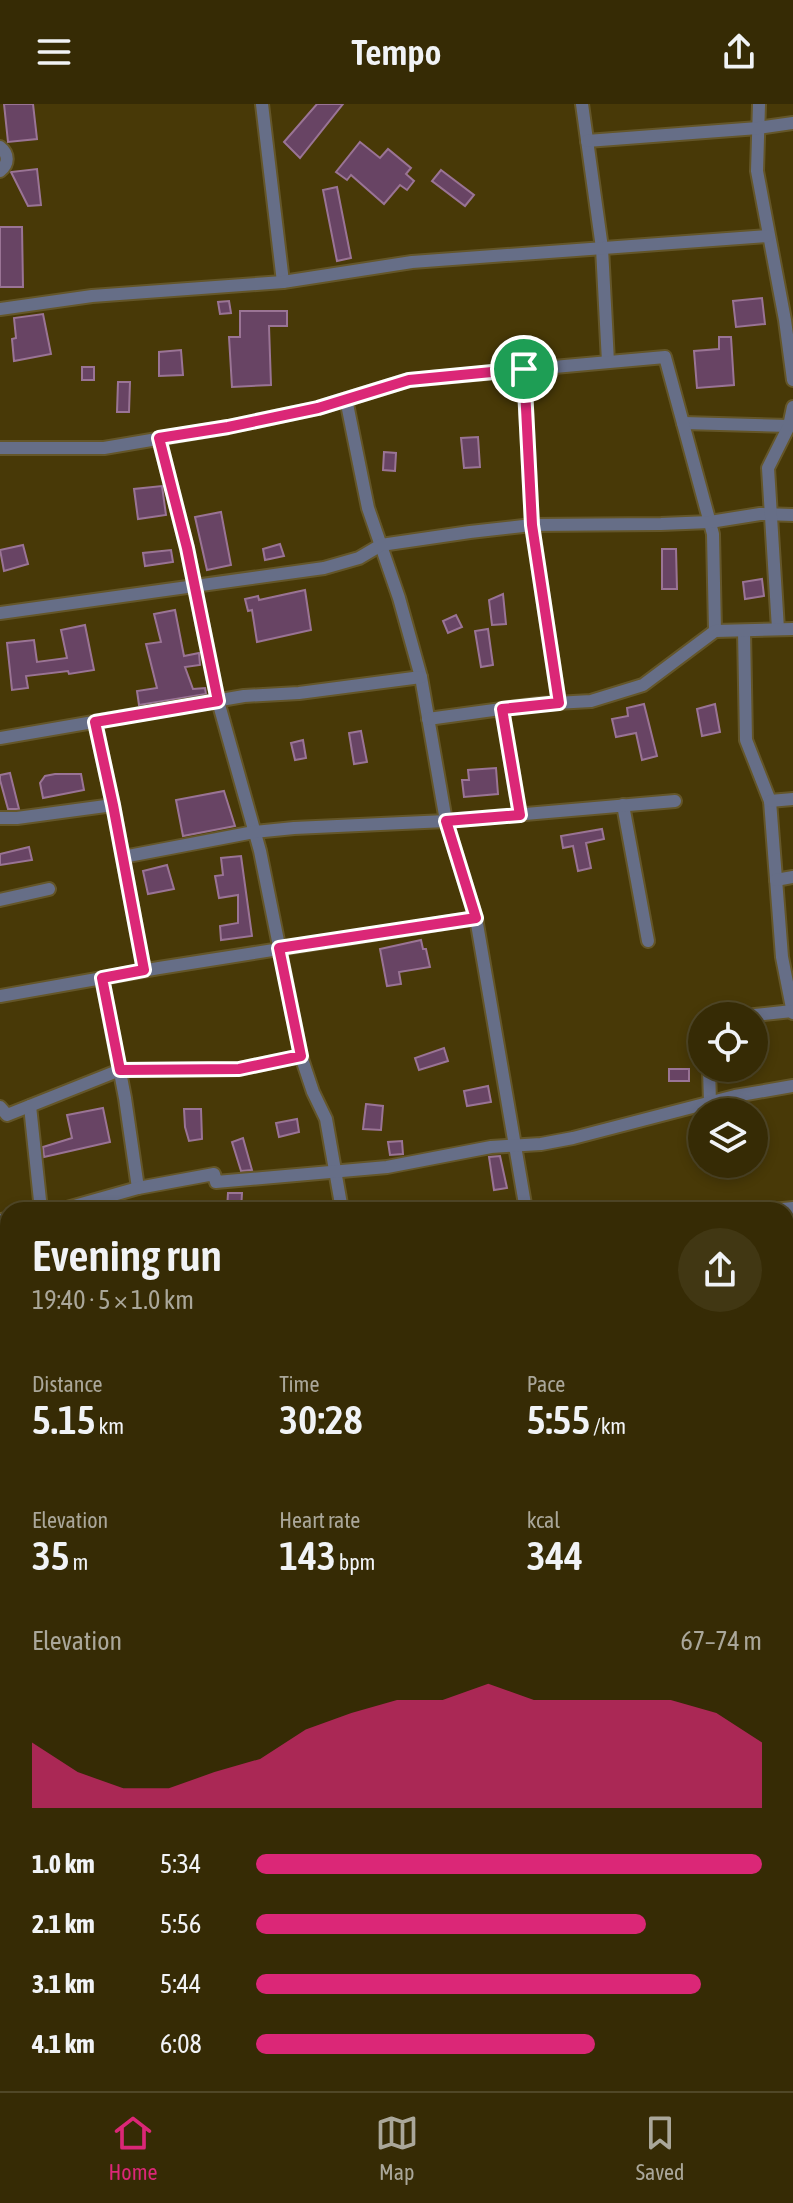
<!DOCTYPE html>
<html lang="en">
<head>
<meta charset="utf-8">
<style>
	:root { --surface:#362b05; --page:#413713; --text:#f1f3f6; --muted:#aaa79a; --line:#504727; --accent:#db2777 }
	body { margin:0; font-family:"Asap Condensed",sans-serif; background:var(--page); color:var(--text); height:100vh; display:flex; flex-direction:column; font-size:30px; white-space:nowrap }
	* { box-sizing:border-box; margin:0 }
	p { font-size:26px; color:var(--muted) }
	.icon { flex:none; width:44px; height:44px; fill:none; stroke:currentColor; stroke-width:2; stroke-linecap:round; stroke-linejoin:round }
	.map { position:relative; flex:1; overflow:hidden }
	.panel { position:absolute; left:0px; top:1098px; width:794px; height:890px; display:flex; flex-direction:column; background:var(--surface); border-radius:24px 24px 0 0; box-shadow:0 4px 12px #0003,0 0 0 2px var(--line) }
	.panel>* { flex:none }
	.fabs { position:absolute; left:688px; top:898px; display:grid; gap:16px }
	.fabs a { display:grid; place-items:center; width:80px; height:80px; border-radius:50%; background:var(--surface); box-shadow:0 4px 12px #0003,0 0 0 2px var(--line); font-size:40px }
	.pin { position:absolute; display:grid; place-items:center; width:68px; height:68px; color:#fff; margin:-34px; border:4px solid #fff; border-radius:50%; box-shadow:0 2px 8px #0007 }
	.round { display:grid; place-items:center; flex:none; width:84px; height:84px; border-radius:42px; background:var(--page) }
	.summary { display:flex; align-items:center; justify-content:space-between; height:136px; padding:0 32px }
	h1 { font-size:44px; font-weight:600; line-height:60px }
	.stats { display:grid; grid-template-columns:repeat(3,1fr); gap:12px; height:136px; padding:8px 32px }
	.stats div { display:grid; align-content:center }
	.stats b { font-size:40px; font-weight:600 }
	.stats small { font-size:22px; font-weight:400 }
	.stats p { font-size:22px }
	.chart { height:224px; padding:16px 32px }
	.chart p { display:flex; justify-content:space-between }
	.chart svg { width:100%; height:144px; margin-top:8px; fill:var(--accent); opacity:.7 }
	ul { padding:0 32px; list-style:none; font-size:26px }
	li { display:grid; grid-template-columns:128px 96px 1fr; align-items:center; height:60px }
	li i { height:20px; border-radius:10px; background:var(--accent) }
	header { display:flex; justify-content:space-between; align-items:center; height:104px; padding:0 32px; background:var(--surface); font-size:36px; font-weight:600 }
	.menu { display:flex; justify-content:space-around; align-items:center; height:112px; border-top:2px solid var(--line); background:var(--surface); font-size:22px; color:var(--muted) }
	.menu a { display:grid; justify-items:center; gap:4px }
	.menu .current { color:var(--accent) }
	.map>svg:first-child { display:block }
</style>
</head>
<body>
<header><svg class="icon" aria-label="menu" viewBox="0 0 24 24"><path d="M4 6h16M4 12h16M4 18h16"/></svg>Tempo<svg class="icon" aria-label="share" viewBox="0 0 24 24"><path d="M12 15V3M7 8l5-5 5 5M5 13v7h14v-7"/></svg></header>
<div class="map">
<svg width="793" height="1987" viewBox="0 0 793 1987">
	<rect width="100%" height="100%" fill="#483907"/>
	<g fill="#684464" stroke="#9a7495" stroke-width="2">
		<polygon points="4,0 33,0 37,35 8,38"/>
		<polygon points="317,0 343,0 300,54 284,38"/>
		<polygon points="360,38 380,54 388,45 411,64 406,70 414,77 407,86 400,81 384,100 351,71 347,76 336,68"/>
		<polygon points="37,65 41,101 28,102 11,68"/>
		<polygon points="441,66 474,91 465,102 432,77"/>
		<polygon points="337,83 351,154 337,157 323,86"/>
		<polygon points="0,123 22,123 23,183 0,183"/>
		<polygon points="762,194 765,220 736,223 733,197"/>
		<polygon points="229,197 231,209 220,210 218,198"/>
		<polygon points="240,207 287,207 287,222 269,222 271,281 232,283 229,233 240,233"/>
		<polygon points="43,210 51,250 14,257 12,235 16,234 14,214"/>
		<polygon points="719,233 731,233 734,281 697,284 694,247 719,245"/>
		<polygon points="181,246 183,271 159,272 159,248"/>
		<rect x="82" y="263" width="12" height="13"/>
		<polygon points="118,278 130,278 129,308 117,308"/>
		<polygon points="478,333 480,363 464,364 461,334"/>
		<polygon points="384,348 396,349 395,367 383,366"/>
		<polygon points="162,382 166,411 138,415 134,385"/>
		<polygon points="221,408 231,461 207,466 195,413"/>
		<polygon points="280,440 284,452 265,456 263,445"/>
		<polygon points="23,441 28,460 4,467 0,446"/>
		<polygon points="662,445 676,445 677,485 662,485"/>
		<polygon points="171,446 173,458 145,462 143,449"/>
		<polygon points="762,475 764,492 745,495 743,478"/>
		<polygon points="305,486 311,526 257,538 252,506 248,507 245,495 258,492 259,496"/>
		<polygon points="503,490 506,520 492,521 489,496"/>
		<polygon points="175,506 184,552 199,549 200,561 185,563 193,585 205,584 206,590 139,601 137,587 157,584 146,540 161,538 154,510"/>
		<polygon points="456,511 462,523 448,529 443,517"/>
		<polygon points="85,521 94,566 69,570 68,567 26,572 28,584 12,586 7,539 34,536 37,558 67,554 61,526"/>
		<polygon points="488,525 493,561 481,563 475,527"/>
		<polygon points="644,600 657,652 642,656 636,629 616,633 612,615 628,612 627,604"/>
		<polygon points="715,600 720,628 702,632 697,605"/>
		<polygon points="361,627 367,658 354,660 349,629"/>
		<polygon points="303,636 306,654 295,656 291,639"/>
		<polygon points="496,664 498,690 464,693 462,676 469,676 468,666"/>
		<polygon points="10,669 19,705 8,705 0,676 0,671"/>
		<polygon points="55,670 81,670 84,686 43,694 40,679 45,672"/>
		<polygon points="224,687 235,722 183,732 176,696"/>
		<polygon points="602,725 604,735 586,739 591,764 578,767 573,742 563,744 561,732"/>
		<polygon points="29,743 32,756 0,761 0,750"/>
		<polygon points="241,752 252,832 221,836 220,822 238,819 238,791 219,794 215,772 223,771 221,754"/>
		<polygon points="167,761 174,785 148,790 143,767"/>
		<polygon points="421,836 423,845 426,845 430,863 399,868 401,880 387,882 380,845"/>
		<polygon points="444,944 448,957 419,966 415,954"/>
		<rect x="669" y="965" width="20" height="12"/>
		<polygon points="488,982 491,998 467,1002 464,987"/>
		<polygon points="366,1000 383,1002 381,1026 363,1025"/>
		<polygon points="103,1004 110,1038 44,1053 43,1043 72,1034 67,1011"/>
		<polygon points="184,1005 201,1005 202,1035 189,1037 185,1023"/>
		<polygon points="297,1015 299,1028 279,1033 276,1019"/>
		<polygon points="243,1034 252,1066 241,1067 232,1038"/>
		<polygon points="402,1037 403,1050 390,1051 388,1038"/>
		<polygon points="500,1052 507,1084 494,1086 489,1053"/>
		<polygon points="228,1089 242,1089 241,1106 227,1106"/>
	</g>
	<g fill="none" stroke-linecap="round" stroke-linejoin="round">
		<g stroke="#645629" stroke-width="16">
			<g id="street">
				<polyline points="262,0 283,178"/>
				<polyline points="582,0 602,144 608,258"/>
				<polyline points="759,0 757,67 785,216 793,276"/>
				<polyline points="587,37 758,24 793,19"/>
				<path d="M0,43c9,7 9,17 0,24"/>
				<polyline points="0,205 92,192 283,178 412,158 768,132"/>
				<polyline points="524,265 532,421 559,599"/>
				<polyline points="346,295 368,404 399,494 421,573 446,717 476,814 526,1106"/>
				<polyline points="683,319 789,322"/>
				<polyline points="159,334 187,444 218,597 260,747 301,952 313,988 326,1015 342,1106"/>
				<polyline points="0,344 104,344 228,323 318,304 409,276 665,253 713,430 715,527"/>
				<polyline points="0,509 324,464 359,454 381,441 470,428 532,421 661,420 710,418 760,410 793,411"/>
				<polyline points="778,525 768,364 789,322 793,303"/>
				<polyline points="744,527 746,636 770,697 782,853 793,909"/>
				<polyline points="502,605 520,711"/>
				<polyline points="428,615 538,600 591,597 643,581 715,527 793,525"/>
				<polyline points="95,618 113,701 144,866"/>
				<polyline points="0,634 244,592 299,589 421,573"/>
				<polyline points="770,697 793,695"/>
				<polyline points="623,701 648,837"/>
				<polyline points="0,714 17,714 113,701"/>
				<polyline points="123,753 254,728 294,724 446,717 675,697"/>
				<polyline points="776,776 793,773"/>
				<polyline points="0,796 49,785"/>
				<polyline points="102,874 125,994 138,1084"/>
				<polyline points="0,892 159,864 476,814"/>
				<polyline points="745,912 792,907"/>
				<polyline points="709,964 710,999"/>
				<polyline points="30,1002 41,1106"/>
				<polyline points="0,1003 7,1011 120,966 239,965 301,952"/>
				<polyline points="60,1106 138,1084 214,1070 216,1078 387,1063 491,1043 541,1040 573,1034 735,992 793,982"/>
				<polyline points="773,1106 793,1104"/>
				<polyline points="0,1116 8,1115"/>
				<polyline points="786,1320 793,1321"/>
				<polyline points="0,1332 8,1332"/>
				<polyline points="0,1509 8,1507"/>
				<polyline points="0,1750 8,1750"/>
				<polyline points="786,1811 793,1814"/>
				<polyline points="0,1904 8,1902"/>
				<polyline points="44,1987 68,1980"/>
			</g>
		</g>
		<use href="#street" stroke="#666e87" stroke-width="12"/>
	</g>
	<g fill="none" stroke-linecap="round" stroke-linejoin="round">
		<g stroke="#fff" stroke-width="16">
			<polygon id="route" points="524,265 532,421 559,599 502,605 520,711 446,717 476,814 279,844 301,952 239,965 120,966 102,874 144,866 113,701 95,618 218,597 187,444 159,334 228,323 318,304 409,276"/>
		</g>
		<use href="#route" stroke="#db2777" stroke-width="10"/>
	</g>
</svg>
<div class="fabs">
<a><svg class="icon" aria-label="locate" viewBox="0 0 24 24"><circle cx="12" cy="12" r="6"/><path d="M12 2v4M12 18v4M2 12h4M18 12h4"/></svg></a>
<a><svg class="icon" aria-label="layers" viewBox="0 0 24 24"><path d="M12 4l9 5-9 5-9-5zM3 14l9 5 9-5"/></svg></a>
</div>
<div class="pin" style="left:524px;top:265px;background:#1e9e55"><svg class="icon" aria-label="arrive" viewBox="0 0 24 24"><path d="M6 21V4h12l-3 4 3 4H6"/></svg></div>
<section class="panel">
<div class="summary"><div><h1>Evening run</h1><p>19:40 · 5 × 1.0 km</p></div><a class="round"><svg class="icon" aria-label="share" viewBox="0 0 24 24"><path d="M12 15V3M7 8l5-5 5 5M5 13v7h14v-7"/></svg></a></div>
<div class="stats">
<div><p>Distance</p><b>5.15<small> km</small></b></div>
<div><p>Time</p><b>30:28</b></div>
<div><p>Pace</p><b>5:55<small> /km</small></b></div>
</div>
<div class="stats">
<div><p>Elevation</p><b>35<small> m</small></b></div>
<div><p>Heart rate</p><b>143<small> bpm</small></b></div>
<div><p>kcal</p><b>344</b></div>
</div>
<div class="chart"><p><span>Elevation</span>67–74 m</p>
<svg viewBox="0 0 160 44" preserveAspectRatio="none"><path d="M0 44V24L10 33L20 38L30 38L40 33L50 29L60 20L70 15L80 11L90 11L100 6L110 11L120 11L130 11L140 11L150 15L160 24V44z"/></svg>
</div>
<ul>
<li><b>1.0 km</b>5:34<i style="width:100%"></i></li>
<li><b>2.1 km</b>5:56<i style="width:77%"></i></li>
<li><b>3.1 km</b>5:44<i style="width:88%"></i></li>
<li><b>4.1 km</b>6:08<i style="width:67%"></i></li>
</ul>
</section>
</div>
<nav class="menu">
<a class="current"><svg class="icon" aria-label="home" viewBox="0 0 24 24"><path d="M3 11l9-7 9 7M6 9v11h12V9"/></svg>Home</a>
<a><svg class="icon" aria-label="map" viewBox="0 0 24 24"><path d="M3 6l6-2 6 2 6-2v14l-6 2-6-2-6 2zM9 4v14M15 6v14"/></svg>Map</a>
<a><svg class="icon" aria-label="saved" viewBox="0 0 24 24"><path d="M7 4h10v16l-5-4-5 4z"/></svg>Saved</a>
</nav>
</body>
</html>
